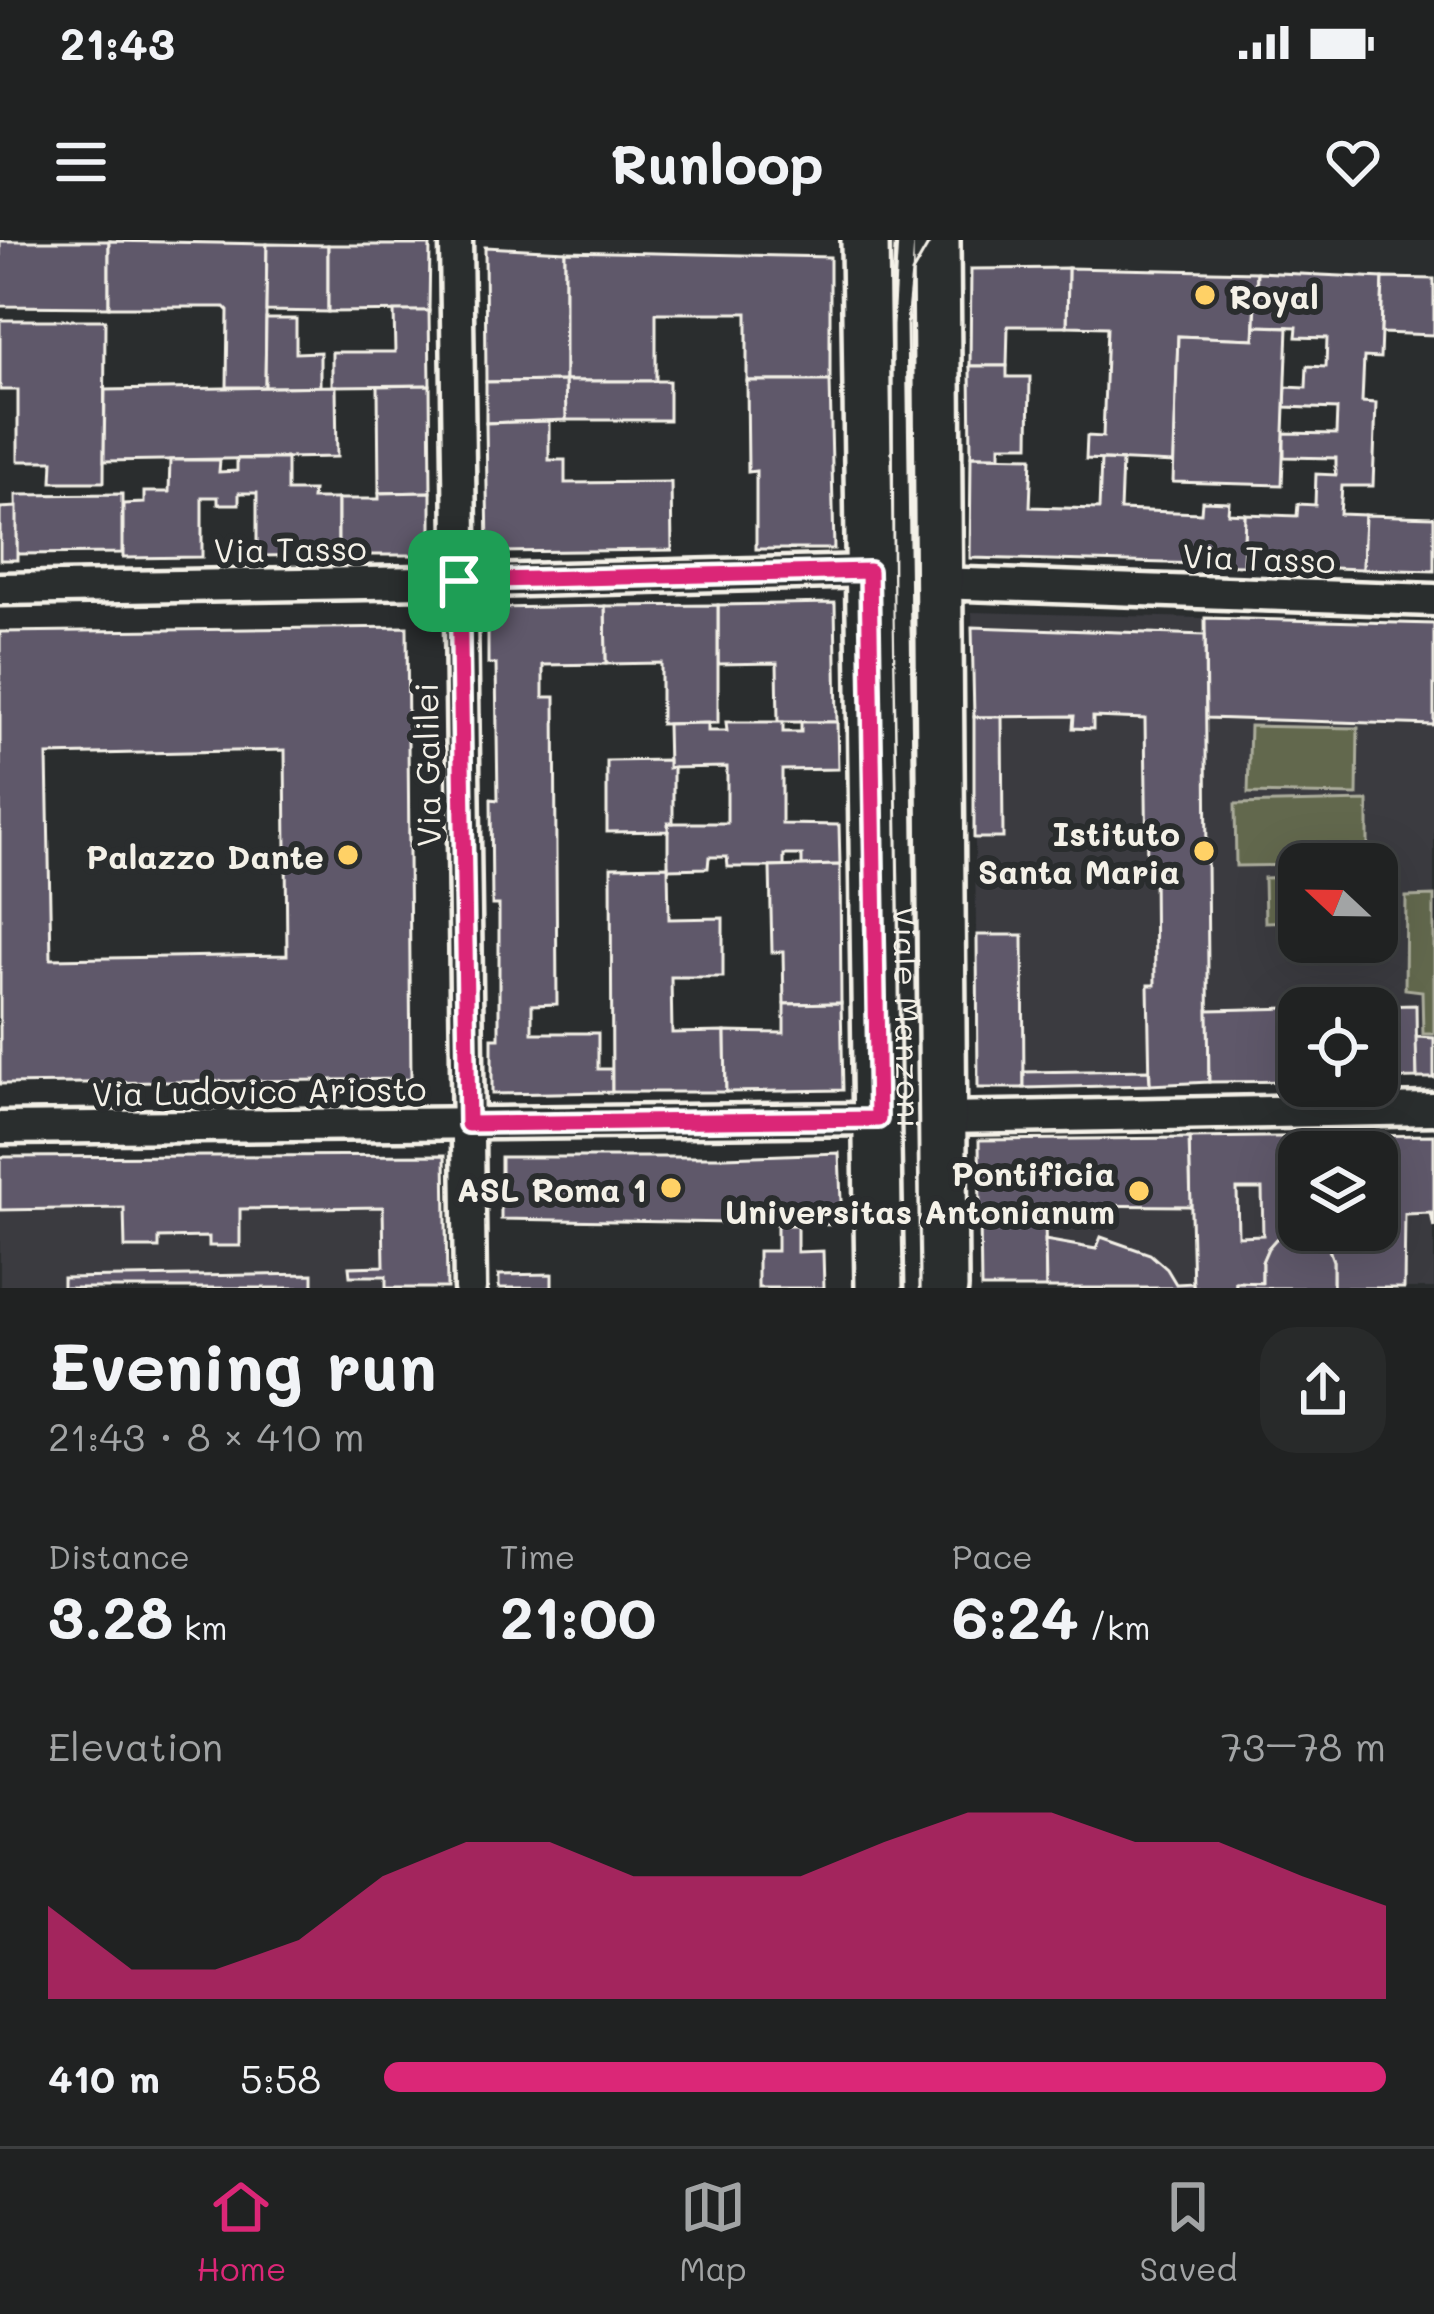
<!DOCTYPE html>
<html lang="en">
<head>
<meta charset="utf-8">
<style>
	:root { --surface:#202222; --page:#282a2a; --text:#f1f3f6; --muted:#a2a4a5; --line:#3d3f40; --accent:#db2777 }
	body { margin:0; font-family:Mali,sans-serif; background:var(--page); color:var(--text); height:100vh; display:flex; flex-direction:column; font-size:45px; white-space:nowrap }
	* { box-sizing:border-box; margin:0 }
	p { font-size:39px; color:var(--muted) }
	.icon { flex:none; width:66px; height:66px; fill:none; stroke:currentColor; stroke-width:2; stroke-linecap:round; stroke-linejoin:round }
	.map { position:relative; height:1048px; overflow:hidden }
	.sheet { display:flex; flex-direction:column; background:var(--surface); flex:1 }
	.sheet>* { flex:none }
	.needle { width:78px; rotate:292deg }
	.fabs { position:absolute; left:1278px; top:603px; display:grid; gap:24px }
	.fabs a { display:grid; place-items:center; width:120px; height:120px; border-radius:24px; background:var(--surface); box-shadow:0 12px 48px #0002,0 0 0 3px var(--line); font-size:60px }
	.pin { position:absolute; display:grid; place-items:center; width:102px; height:102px; color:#fff; margin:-51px; border-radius:24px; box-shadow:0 6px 18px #0006 }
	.round { display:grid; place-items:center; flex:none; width:126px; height:126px; border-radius:36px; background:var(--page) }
	.headline { display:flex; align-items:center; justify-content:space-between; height:204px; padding:0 48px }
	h1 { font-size:66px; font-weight:700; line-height:90px }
	.stats { display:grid; grid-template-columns:repeat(3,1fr); gap:18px; height:204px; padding:12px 48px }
	.stats div { display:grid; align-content:center }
	.stats b { font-size:60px; font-weight:700 }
	.stats small { font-size:33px; font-weight:400 }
	.stats p { font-size:33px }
	.chart { height:336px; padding:24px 48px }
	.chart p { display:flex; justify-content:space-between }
	.chart svg { width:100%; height:216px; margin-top:12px; fill:var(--accent); opacity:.7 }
	ul { padding:0 48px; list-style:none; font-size:39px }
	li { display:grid; grid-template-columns:192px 144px 1fr; align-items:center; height:90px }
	li i { height:30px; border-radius:15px; background:var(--accent) }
	.status { display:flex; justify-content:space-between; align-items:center; height:84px; padding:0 60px; background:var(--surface); direction:ltr }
	.status svg { height:33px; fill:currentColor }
	header { display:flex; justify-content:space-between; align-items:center; height:156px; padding:0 48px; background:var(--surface); font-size:54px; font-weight:700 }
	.menu { display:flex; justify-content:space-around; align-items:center; height:168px; border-top:3px solid var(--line); background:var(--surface); font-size:33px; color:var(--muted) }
	.menu a { display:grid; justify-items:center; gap:6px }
	.menu .current { color:var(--accent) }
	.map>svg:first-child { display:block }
</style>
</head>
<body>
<div class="status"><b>21:43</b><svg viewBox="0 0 49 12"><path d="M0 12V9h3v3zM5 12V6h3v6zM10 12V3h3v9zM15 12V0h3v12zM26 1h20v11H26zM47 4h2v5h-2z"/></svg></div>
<header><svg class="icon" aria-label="menu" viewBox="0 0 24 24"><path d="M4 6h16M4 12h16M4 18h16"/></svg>Runloop<svg class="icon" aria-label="heart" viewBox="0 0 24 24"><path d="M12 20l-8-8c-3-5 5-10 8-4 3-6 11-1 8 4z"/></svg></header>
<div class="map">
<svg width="1434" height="1048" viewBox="0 0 1434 1048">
	<rect width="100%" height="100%" fill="#2a2d2e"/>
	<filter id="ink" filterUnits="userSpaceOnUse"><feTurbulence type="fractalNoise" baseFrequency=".00833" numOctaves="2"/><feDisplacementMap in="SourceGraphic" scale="24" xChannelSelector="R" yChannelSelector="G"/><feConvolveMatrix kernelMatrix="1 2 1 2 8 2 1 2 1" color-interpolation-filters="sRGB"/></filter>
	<g filter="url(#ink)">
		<g fill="#3a3a40" fill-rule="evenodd">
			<path d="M972,372l462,12v454l-57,1v-71h-78v73l-321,7zM1299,624h78v78h-78z"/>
			<path d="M1434,895v153h-101l-97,-5 -255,5 -2,-148zM1299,912h78v78h-78z"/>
			<polygon points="445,915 447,1048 0,1048 0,917"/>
		</g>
		<g fill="#62684e" stroke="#abac9b" stroke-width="3">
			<polygon points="1250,486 1358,488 1357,555 1248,553"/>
			<polygon points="1368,561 1368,624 1236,626 1235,564"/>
			<polygon points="1299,637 1299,681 1265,682 1264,638"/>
			<polygon points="1434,656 1434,794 1423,794 1422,751 1405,749 1406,657"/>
		</g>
		<g fill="#5f596a" stroke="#f4f1e8" stroke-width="3" fill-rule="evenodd">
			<polygon points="0,1 109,1 109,67 0,66"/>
			<polygon points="109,1 267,4 265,147 227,147 228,71 224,67 109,67"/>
			<polygon points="267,4 328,5 328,72 266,71"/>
			<polygon points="328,5 430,5 429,71 328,72"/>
			<polygon points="485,7 565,11 565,141 486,142"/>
			<polygon points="565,11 830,17 830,141 747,141 747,73 656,73 656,141 565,141"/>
			<polygon points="1068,28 1257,32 1254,99 1178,96 1174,223 1086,219 1087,196 1103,197 1107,87 1067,86"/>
			<polygon points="1068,28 1067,86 1008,86 1007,126 970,126 971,29"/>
			<polygon points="1257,32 1383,38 1380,118 1364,117 1362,162 1376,163 1373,246 1342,246 1340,274 1365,275 1363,329 1243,325 1245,274 1297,276 1298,264 1315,265 1316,234 1336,235 1336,218 1284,217 1284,193 1336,194 1337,169 1285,167 1286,147 1306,148 1307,126 1326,127 1327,98 1296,97 1297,87 1255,86"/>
			<polygon points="1383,38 1434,39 1434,95 1381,93"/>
			<polygon points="394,71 429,71 430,145 332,146 332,112 395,112"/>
			<polygon points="266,79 296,79 296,113 320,112 320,147 265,147"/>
			<polygon points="0,80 105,80 104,242 52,242 53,221 18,221 18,150 0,150"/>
			<polygon points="1255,86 1288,87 1282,245 1173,242 1178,96 1254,99"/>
			<polygon points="970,126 1007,126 1007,137 1030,137 1029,205 1000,205 1000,216 971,216"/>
			<polygon points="565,141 669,141 669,180 566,180"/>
			<polygon points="565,141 566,180 486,183 486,142"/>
			<polygon points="747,141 830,141 834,309 756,309 756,231 748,232"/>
			<polygon points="430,145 431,252 379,253 378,146"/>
			<polygon points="336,146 337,217 104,221 105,150"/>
			<polygon points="549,181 549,220 565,220 565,243 671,242 672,310 488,312 486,183"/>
			<polygon points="971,216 1032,217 1030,267 1099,269 1101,220 1122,221 1120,270 1201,273 1202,261 1229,262 1228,273 1245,274 1243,325 970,318"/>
			<polygon points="237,219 287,219 287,251 313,251 312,259 338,259 338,315 257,316 257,253 239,253 239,264 218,264 218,257 202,257 202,317 123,318 123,264 144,263 144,252 169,252 170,220 220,220 219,232 237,231"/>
			<polygon points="431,252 431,315 338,315 338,259 379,259 379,253"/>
			<polygon points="122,254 122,313 17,314 16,255"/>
			<polygon points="17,267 17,320 0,320 0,268"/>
			<polygon points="1365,275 1434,277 1434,331 1363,329"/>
			<polygon points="835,363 837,482 778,482 777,423 718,424 718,365"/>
			<polygon points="718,365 718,483 661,484 661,423 606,424 605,366"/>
			<polygon points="605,366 606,424 543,425 543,457 555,457 557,764 532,765 532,793 598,793 598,829 612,829 612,852 492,854 492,798 499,798 499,665 492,665 491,559 498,560 496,424 488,424 488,368"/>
			<polygon points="1205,378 1434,384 1434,485 1206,478"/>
			<path d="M407,387l4,452 -411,5v-452zM285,510l2,205 -236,4 -4,-204z"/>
			<polygon points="972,387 1205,395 1209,842 1150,845 1148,745 1155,745 1154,627 1147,628 1145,479 1093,477 1093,489 1073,488 1074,476 974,477"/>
			<polygon points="974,477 1002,477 1003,598 974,598"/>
			<polygon points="726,482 783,482 783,492 801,492 801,482 837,482 838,529 782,530 782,584 839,585 840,625 802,626 802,615 784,615 784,627 728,627 727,617 709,617 708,628 668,629 668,583 727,583 727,527 668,528 667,484 708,483 708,491 727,491"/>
			<polygon points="668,520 668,528 673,527 673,583 668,583 668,591 607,592 607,521"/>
			<polygon points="840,625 841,763 784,764 783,712 772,712 770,627"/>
			<polygon points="668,626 669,679 723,678 723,737 671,737 672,793 725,792 726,852 612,852 611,627"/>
			<polygon points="977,695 1023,695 1024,848 978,848"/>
			<polygon points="841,763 843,850 726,852 725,792 784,793 784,764"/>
			<polygon points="1416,765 1417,838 1377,839 1377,768 1299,768 1299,841 1209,842 1208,770"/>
			<polygon points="1416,797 1434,798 1434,838 1417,838"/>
			<polygon points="1149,830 1150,845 1024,848 1024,832"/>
			<path d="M1434,895v93l-3,-15 -26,1 -1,74h-71v-27l-6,-17 -11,-9 -24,-3 -16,7 -8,9 -6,14v21l-26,-1v6h-43l-4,-150zM1299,912h78v78l-44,3v-3h-34zM1237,949h25l1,46 -25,1z"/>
			<polygon points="1189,898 1191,966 1053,965 1045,973 1046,1048 981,1048 979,900"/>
			<polygon points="839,913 842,985 501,979 501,917 724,917"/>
			<polygon points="445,915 447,1048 386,1048 386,1036 350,1036 349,1027 384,1026 383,967 240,969 240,1006 209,1006 209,997 159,998 159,1008 125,1008 124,968 0,970 0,917"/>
			<polygon points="777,985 797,985 797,1012 823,1011 824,1048 758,1048 758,1011 777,1011"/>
			<polygon points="1292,992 1316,995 1327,1004 1333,1021 1333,1048 1236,1048 1236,1042 1262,1043 1262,1022 1268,1008 1276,999"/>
			<polygon points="1101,997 1150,1014 1167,1029 1176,1044 1193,1043 1193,1048 1046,1048 1045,1000 1096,1009"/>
			<polygon points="313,1034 313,1048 63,1048 63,1038"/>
			<polygon points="552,1034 552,1048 499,1048 499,1035"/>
		</g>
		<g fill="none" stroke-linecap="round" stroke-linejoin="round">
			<g stroke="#f4f1e8" stroke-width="24">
				<g id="lane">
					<path id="s1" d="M906,0l-5,86 1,285 12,677"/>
				</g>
			</g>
			<g stroke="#f4f1e8" stroke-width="39">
				<g id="street">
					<polyline points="456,0 470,1048"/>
					<polyline points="937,343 1434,360"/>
					<polyline points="0,349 489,341 869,331"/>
					<polyline points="943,878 1434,869"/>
					<polyline points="0,888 878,879"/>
				</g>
			</g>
			<g stroke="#f4f1e8" stroke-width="54">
				<g id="secondary">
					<polyline points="865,0 879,1048"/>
					<polyline points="936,0 944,1048"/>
				</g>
			</g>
			<use href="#lane" stroke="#2a2d2e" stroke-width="15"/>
			<use href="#street" stroke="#2a2d2e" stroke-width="30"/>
			<use href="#secondary" stroke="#2a2d2e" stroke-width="45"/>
			<polyline stroke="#f4f1e8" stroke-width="3" points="920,1048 907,83 912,33 931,0"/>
		</g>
	</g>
	<g fill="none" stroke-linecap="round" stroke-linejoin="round" filter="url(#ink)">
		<g stroke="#fff" stroke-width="24">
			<polygon id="route" points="869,331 878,879 468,884 459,341"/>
		</g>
		<use href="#route" stroke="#db2777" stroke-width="15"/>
	</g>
	<g fill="#ffd166" stroke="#2a2d2e" stroke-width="4.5">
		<circle cx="1205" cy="55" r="12"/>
		<circle cx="1204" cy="611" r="12"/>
		<circle cx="348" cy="615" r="12"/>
		<circle cx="671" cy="948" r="12"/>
		<circle cx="1139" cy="951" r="12"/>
	</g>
	<g text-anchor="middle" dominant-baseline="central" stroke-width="12" stroke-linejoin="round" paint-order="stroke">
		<g font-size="33" font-weight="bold" fill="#f4f1e8" stroke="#2a2d2e" text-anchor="end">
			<text x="1229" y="55" text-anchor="start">Royal</text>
			<text x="1180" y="592">Istituto<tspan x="1180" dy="38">Santa Maria</tspan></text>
			<text x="324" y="615">Palazzo Dante</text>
			<text x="1115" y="932">Pontificia<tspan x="1115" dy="38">Universitas Antonianum</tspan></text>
			<text x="647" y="948">ASL Roma 1</text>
		</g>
		<g font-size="33" fill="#f4f1e8" stroke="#2a2d2e">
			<text transform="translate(290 308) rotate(-1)">Via Tasso</text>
			<text transform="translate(1259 317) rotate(2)">Via Tasso</text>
			<text transform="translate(426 525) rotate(-91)">Via Galilei</text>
			<text stroke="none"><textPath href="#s1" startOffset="777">Viale Manzoni</textPath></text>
			<text transform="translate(259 850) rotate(-1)">Via Ludovico Ariosto</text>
		</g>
	</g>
</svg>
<div class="fabs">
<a><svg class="needle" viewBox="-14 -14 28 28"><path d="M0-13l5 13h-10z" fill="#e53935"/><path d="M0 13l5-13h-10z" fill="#a2a4a5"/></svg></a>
<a><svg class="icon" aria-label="locate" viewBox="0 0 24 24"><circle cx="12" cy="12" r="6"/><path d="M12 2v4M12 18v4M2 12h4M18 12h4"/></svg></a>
<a><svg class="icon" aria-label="layers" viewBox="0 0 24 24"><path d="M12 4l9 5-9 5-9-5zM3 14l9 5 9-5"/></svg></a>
</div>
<div class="pin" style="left:459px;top:341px;background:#1e9e55"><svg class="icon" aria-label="arrive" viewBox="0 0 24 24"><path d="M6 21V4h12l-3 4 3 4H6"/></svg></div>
</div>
<section class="sheet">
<div class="headline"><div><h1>Evening run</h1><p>21:43 · 8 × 410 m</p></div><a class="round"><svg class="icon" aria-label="share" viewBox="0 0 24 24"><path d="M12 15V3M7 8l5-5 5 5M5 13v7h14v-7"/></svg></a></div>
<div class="stats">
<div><p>Distance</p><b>3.28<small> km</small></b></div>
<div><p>Time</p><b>21:00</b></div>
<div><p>Pace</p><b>6:24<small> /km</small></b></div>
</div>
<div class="chart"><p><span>Elevation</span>73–78 m</p>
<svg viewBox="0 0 160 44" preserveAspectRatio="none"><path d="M0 44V25L10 38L20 38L30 32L40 19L50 12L60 12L70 19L80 19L90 19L100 12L110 6L120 6L130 12L140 12L150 19L160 25V44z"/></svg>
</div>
<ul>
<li><b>410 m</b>5:58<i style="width:100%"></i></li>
</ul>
</section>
<nav class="menu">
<a class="current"><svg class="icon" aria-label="home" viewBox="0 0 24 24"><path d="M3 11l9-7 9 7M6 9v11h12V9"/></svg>Home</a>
<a><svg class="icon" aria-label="map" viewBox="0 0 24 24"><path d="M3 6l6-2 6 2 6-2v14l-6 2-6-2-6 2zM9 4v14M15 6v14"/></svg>Map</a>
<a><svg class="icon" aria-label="saved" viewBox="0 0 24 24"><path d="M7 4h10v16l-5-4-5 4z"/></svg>Saved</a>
</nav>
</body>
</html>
